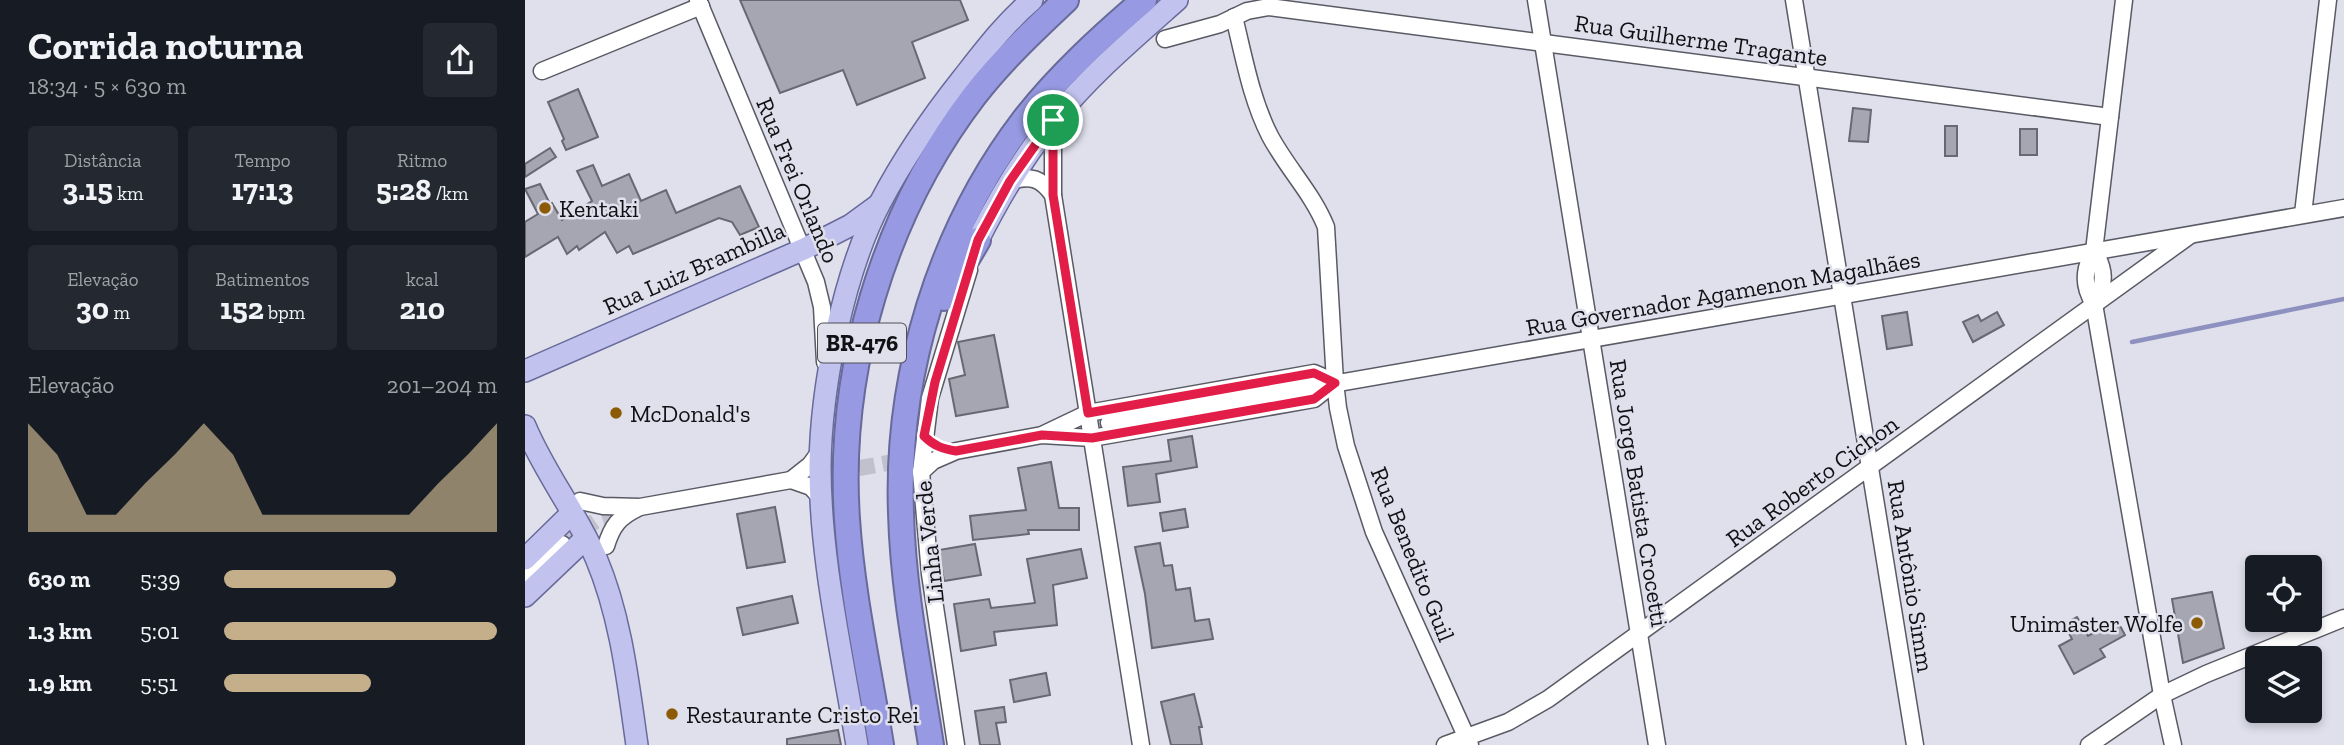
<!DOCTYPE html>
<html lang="pt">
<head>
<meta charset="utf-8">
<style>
	:root { --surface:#171b24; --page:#242831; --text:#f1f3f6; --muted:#9ea1a6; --accent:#c4af8a }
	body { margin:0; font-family:"Zilla Slab",serif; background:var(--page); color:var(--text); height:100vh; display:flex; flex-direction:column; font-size:26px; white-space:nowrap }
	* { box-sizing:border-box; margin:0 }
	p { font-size:23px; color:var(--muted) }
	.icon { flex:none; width:38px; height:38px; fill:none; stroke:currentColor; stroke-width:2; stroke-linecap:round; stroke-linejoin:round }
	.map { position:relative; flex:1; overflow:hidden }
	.details { display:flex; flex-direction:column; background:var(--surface); width:525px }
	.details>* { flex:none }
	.buttons { position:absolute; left:1720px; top:555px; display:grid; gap:14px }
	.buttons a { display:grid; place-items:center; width:77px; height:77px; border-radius:7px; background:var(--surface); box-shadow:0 4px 10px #0003; font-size:35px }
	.pin { position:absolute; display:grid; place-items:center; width:60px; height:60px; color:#fff; margin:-30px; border:4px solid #fff; border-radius:50%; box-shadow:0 2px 7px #0007 }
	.round { display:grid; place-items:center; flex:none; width:74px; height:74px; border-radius:7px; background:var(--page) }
	.headline { display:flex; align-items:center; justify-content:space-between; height:119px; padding:0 28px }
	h1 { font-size:38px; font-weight:800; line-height:52px }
	.metrics { display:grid; grid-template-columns:repeat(3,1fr); gap:10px; height:119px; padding:7px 28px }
	.metrics div { display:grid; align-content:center; border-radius:7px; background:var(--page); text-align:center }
	.metrics b { font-size:30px; font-weight:800 }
	.metrics small { font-size:19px; font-weight:400 }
	.metrics p { font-size:19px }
	.chart { height:196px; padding:14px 28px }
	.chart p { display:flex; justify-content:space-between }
	.chart svg { width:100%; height:126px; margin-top:7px; fill:var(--accent); opacity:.7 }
	ul { padding:0 28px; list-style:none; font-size:23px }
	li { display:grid; grid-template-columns:112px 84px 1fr; align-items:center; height:52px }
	li i { height:18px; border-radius:9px; background:var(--accent) }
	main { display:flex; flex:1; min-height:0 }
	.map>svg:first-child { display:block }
</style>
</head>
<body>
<main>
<section class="details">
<div class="headline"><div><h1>Corrida noturna</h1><p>18:34 · 5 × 630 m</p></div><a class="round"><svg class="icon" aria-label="share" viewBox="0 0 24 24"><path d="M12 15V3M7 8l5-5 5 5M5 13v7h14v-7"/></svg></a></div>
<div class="metrics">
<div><p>Distância</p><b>3.15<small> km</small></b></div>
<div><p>Tempo</p><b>17:13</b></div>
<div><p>Ritmo</p><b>5:28<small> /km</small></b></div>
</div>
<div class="metrics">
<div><p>Elevação</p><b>30<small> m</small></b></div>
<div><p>Batimentos</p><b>152<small> bpm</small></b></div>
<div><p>kcal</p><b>210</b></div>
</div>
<div class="chart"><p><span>Elevação</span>201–204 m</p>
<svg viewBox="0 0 160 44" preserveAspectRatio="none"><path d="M0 44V6L10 17L20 38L30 38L40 27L50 17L60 6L70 17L80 38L90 38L100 38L110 38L120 38L130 38L140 27L150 17L160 6V44z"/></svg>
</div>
<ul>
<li><b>630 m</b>5:39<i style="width:63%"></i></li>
<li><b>1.3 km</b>5:01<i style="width:100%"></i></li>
<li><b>1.9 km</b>5:51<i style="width:54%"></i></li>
</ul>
</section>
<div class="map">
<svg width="1819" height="745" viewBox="0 0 1819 745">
	<rect width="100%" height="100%" fill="#dfe0ec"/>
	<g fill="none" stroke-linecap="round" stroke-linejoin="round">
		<polyline stroke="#8e91bf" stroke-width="4.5" points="1607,342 1819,299"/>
	</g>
	<g fill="#a5a6b1" stroke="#676872" stroke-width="2">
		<polygon points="215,0 435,0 443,20 387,42 400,78 332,105 318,70 255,93"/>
		<polygon points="53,89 73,137 41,150 37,141 39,139 23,102"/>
		<polygon points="1328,108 1346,110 1343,142 1324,141"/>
		<rect x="1420" y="126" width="12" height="30"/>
		<rect x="1495" y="129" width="17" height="26"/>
		<polygon points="25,148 31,157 0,177 0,164"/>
		<polygon points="68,165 77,186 104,174 116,201 141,190 151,213 215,186 234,227 215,235 207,222 194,218 108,254 104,246 92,253 80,232 54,250 52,246 42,254 33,237 0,257 0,222 13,214 0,189 15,184 25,204 27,203 37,220 67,201 52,171"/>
		<polygon points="1382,312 1387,345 1362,349 1357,316"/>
		<polygon points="1472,312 1479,325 1448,342 1438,322 1453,315 1456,321"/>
		<polygon points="469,335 483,407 431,416 424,379 440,375 433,342"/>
		<polygon points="667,436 672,467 631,474 635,502 603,506 598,467 646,461 643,440"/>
		<polygon points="526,462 534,508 554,508 554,530 503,530 504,534 448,540 445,516 501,510 493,468"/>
		<polygon points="250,507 260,562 222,568 212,514"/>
		<polygon points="660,509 663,527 638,531 635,513"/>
		<polygon points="635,543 639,566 647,565 651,590 665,588 670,621 684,619 688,639 627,648 620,594 610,547"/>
		<polygon points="450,544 456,575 419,581 414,550"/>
		<polygon points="556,549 562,578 528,585 532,625 469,632 471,645 436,651 429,604 464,599 466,608 510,603 502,559"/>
		<polygon points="1687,592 1699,648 1658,663 1647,599"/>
		<polygon points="267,596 273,623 218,635 212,608"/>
		<polygon points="1552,617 1563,636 1592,620 1600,635 1575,649 1580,657 1549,674 1534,646 1547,639 1539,624"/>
		<polygon points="521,673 525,695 489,702 485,680"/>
		<polygon points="669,694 677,727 674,727 677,745 646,745 636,702"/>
		<polygon points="479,707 481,722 471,723 475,745 455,745 450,711"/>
		<polygon points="313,730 316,745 262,745 262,739"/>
	</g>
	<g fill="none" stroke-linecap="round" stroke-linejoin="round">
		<g stroke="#c0c1cc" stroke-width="16" stroke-dasharray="16 8" stroke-linecap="butt">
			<polyline points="528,433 584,423"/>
			<polyline points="263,481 385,459"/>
			<polyline points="37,544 72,520 110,509"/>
		</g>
		<g stroke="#595a64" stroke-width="19">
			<g id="minor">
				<polyline points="173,0 291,282 297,307 300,362"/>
				<polyline points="1011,0 1132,745"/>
				<polyline points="1269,0 1390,745"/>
				<path d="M1599,0l-30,251c-11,19 -11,35 0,53l68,391 11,50"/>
				<path d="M709,17c10,40 17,82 36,119 17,32 43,58 56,91l9,155 3,26 8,38 28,86 96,213"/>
				<polyline points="640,39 695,24 722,11 744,7 1585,117"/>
				<polyline points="17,71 176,6"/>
				<polyline points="528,120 528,195 616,745"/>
				<path d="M485,181c21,-6 31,-3 43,14"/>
				<polyline points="1778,214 1803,0"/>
				<path d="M1569,251c11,18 12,33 1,51"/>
				<polyline points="584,423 1819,208"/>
				<polyline points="519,434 563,413 789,373 810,382"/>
				<polyline points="396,472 408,461 431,451 517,435 567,438 789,399 808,384"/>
				<polyline points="266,480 285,465 296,450"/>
				<polyline points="55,501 78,506 115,507 266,480 286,487 296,498"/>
				<path d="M81,546c6,-20 13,-29 32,-38"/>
				<polyline points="0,579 37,544"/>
				<polyline points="431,745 405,574 396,472 405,398 444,270"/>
				<polyline points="920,745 983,722 1023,699 1664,236"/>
				<polyline points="1564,745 1637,695 1681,674 1819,618"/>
			</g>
		</g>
		<g stroke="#686a9a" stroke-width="24">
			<g id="major">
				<path d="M453,240c21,-42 45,-83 75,-119 36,-45 81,-83 124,-121"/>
				<polyline points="0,371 279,249 326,225 352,206"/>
				<path d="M0,426c19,46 51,86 71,132 25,59 32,124 41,187"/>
				<polyline points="0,559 47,513"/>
				<polyline points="0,596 61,538"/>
				<path d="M332,745c-15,-92 -37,-186 -37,-279 1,-79 23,-192 60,-263 23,-44 51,-85 82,-124 22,-28 43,-56 70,-79"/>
			</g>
		</g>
		<g stroke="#686a9a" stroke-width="28">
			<g id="highway">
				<polyline points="419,298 453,240"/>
				<path d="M356,745c-12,-75 -29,-150 -34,-226 -10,-149 37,-305 127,-423 27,-35 60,-66 92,-96"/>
				<path d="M406,745c-12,-77 -28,-154 -30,-232 -5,-138 39,-283 123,-393 35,-45 77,-83 120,-120"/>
			</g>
		</g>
		<use href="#minor" stroke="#fff" stroke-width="16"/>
		<use href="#major" stroke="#c1c2ee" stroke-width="21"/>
		<use href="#highway" stroke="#979ae2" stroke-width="24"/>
	</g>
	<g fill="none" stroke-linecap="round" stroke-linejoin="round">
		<g stroke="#fff" stroke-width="14">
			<path id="route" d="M528,120v75l35,218 226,-40 21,10 -21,16 -222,39 -50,-3 -86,16c-13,-2 -22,-5 -32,-15l11,-54 43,-142 32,-59z"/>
		</g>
		<use href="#route" stroke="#e11d48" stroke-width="9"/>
	</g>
	<g fill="#8d5b06" stroke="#dfe0ec" stroke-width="2.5">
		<circle cx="20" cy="208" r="7"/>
		<circle cx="91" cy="413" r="7"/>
		<circle cx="1672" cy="623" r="7"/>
		<circle cx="147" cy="714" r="7"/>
	</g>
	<g text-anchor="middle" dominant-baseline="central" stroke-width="5" stroke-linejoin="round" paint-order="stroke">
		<rect fill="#dfe0ec" stroke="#4f4f56" stroke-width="2" x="293" y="323.5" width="88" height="39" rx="5"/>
		<g font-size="23" font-weight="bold" fill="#111115">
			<text x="337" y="343">BR-476</text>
		</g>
		<g font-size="24" fill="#111115" stroke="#dfe0ec">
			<text transform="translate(1176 40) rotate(8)">Rua Guilherme Tragante</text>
			<text transform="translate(273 180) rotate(67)">Rua Frei Orlando</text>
			<text transform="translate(169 268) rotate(-24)">Rua Luiz Brambilla</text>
			<text transform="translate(1198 293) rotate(-10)">Rua Governador Agamenon Magalhães</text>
			<text transform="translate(1287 481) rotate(-36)">Rua Roberto Cichon</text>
			<text transform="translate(1114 493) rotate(81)">Rua Jorge Batista Crocetti</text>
			<text transform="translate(404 542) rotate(-96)">Linha Verde</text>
			<text transform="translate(888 554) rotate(68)">Rua Benedito Guil</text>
			<text transform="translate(1386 576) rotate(81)">Rua Antônio Simm</text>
		</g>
		<g font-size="24" fill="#111115" stroke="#dfe0ec" text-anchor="start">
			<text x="34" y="208">Kentaki</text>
			<text x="105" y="413">McDonald's</text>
			<text x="1658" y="623" text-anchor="end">Unimaster Wolfe</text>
			<text x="161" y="714">Restaurante Cristo Rei</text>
		</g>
	</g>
</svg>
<div class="buttons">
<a><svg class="icon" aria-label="locate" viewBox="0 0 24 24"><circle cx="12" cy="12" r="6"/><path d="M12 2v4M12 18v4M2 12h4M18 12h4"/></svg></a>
<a><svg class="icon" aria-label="layers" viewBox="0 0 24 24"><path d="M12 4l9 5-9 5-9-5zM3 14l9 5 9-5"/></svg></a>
</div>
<div class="pin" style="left:528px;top:120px;background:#1e9e55"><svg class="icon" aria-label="arrive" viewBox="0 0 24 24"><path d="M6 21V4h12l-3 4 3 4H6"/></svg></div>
</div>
</main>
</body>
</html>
